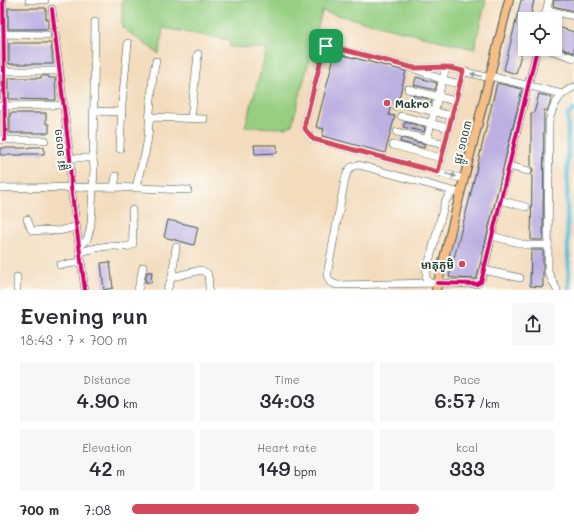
<!DOCTYPE html>
<html lang="en">
<head>
<meta charset="utf-8">
<style>
	:root { --surface:#fff; --page:#f7f7f7; --text:#2b2b33; --muted:#7c7c81; --accent:#d1495b }
	body { margin:0; font-family:Mali,"Noto Sans Khmer",sans-serif; background:var(--page); color:var(--text); height:100vh; display:flex; flex-direction:column; font-size:15px; white-space:nowrap }
	* { box-sizing:border-box; margin:0 }
	p { font-size:13px; color:var(--muted) }
	.icon { flex:none; width:22px; height:22px; fill:none; stroke:currentColor; stroke-width:2; stroke-linecap:round; stroke-linejoin:round }
	.map { position:relative; height:290px; overflow:hidden }
	.sheet { display:flex; flex-direction:column; background:var(--surface); flex:1 }
	.sheet>* { flex:none }
	.buttons { position:absolute; left:518px; top:12px; display:grid; gap:8px }
	.buttons a { display:grid; place-items:center; width:44px; height:44px; border-radius:0px; background:var(--surface); box-shadow:0 2px 6px #0003; font-size:20px }
	.pin { position:absolute; display:grid; place-items:center; width:34px; height:34px; color:#fff; margin:-17px; border-radius:8px; box-shadow:0 2px 6px #0006 }
	.round { display:grid; place-items:center; flex:none; width:42px; height:42px; border-radius:0px; background:var(--page) }
	.headline { display:flex; align-items:center; justify-content:space-between; height:68px; padding:0 20px }
	h1 { font-size:22px; font-weight:600; line-height:30px }
	.figures { display:grid; grid-template-columns:repeat(3,1fr); gap:6px; height:68px; padding:4px 20px }
	.figures div { display:grid; align-content:center; border-radius:0px; background:var(--page); text-align:center }
	.figures b { font-size:20px; font-weight:600 }
	.figures small { font-size:11px; font-weight:400 }
	.figures p { font-size:11px }
	ul { padding:0 20px; list-style:none; font-size:13px }
	li { display:grid; grid-template-columns:64px 48px 1fr; align-items:center; height:30px }
	li i { height:10px; border-radius:5px; background:var(--accent) }
	.map>svg:first-child { display:block }
</style>
</head>
<body>
<div class="map">
<svg width="574" height="290" viewBox="0 0 574 290">
	<rect width="100%" height="100%" fill="#fdfcf7"/>
	<filter id="ink" filterUnits="userSpaceOnUse"><feTurbulence type="fractalNoise" baseFrequency=".025" numOctaves="2"/><feDisplacementMap in="SourceGraphic" scale="8" xChannelSelector="R" yChannelSelector="G"/><feConvolveMatrix kernelMatrix="1 2 1 2 8 2 1 2 1" color-interpolation-filters="sRGB"/></filter>
	<filter id="wash" filterUnits="userSpaceOnUse"><feTurbulence type="fractalNoise" baseFrequency=".012" numOctaves="4" result="noise"/><feDisplacementMap in="SourceGraphic" scale="16" xChannelSelector="R" yChannelSelector="G"/><feGaussianBlur stdDeviation="0.9" result="paint"/><feColorMatrix in="noise" values="0 0 0 0 0 0 0 0 0 0 0 0 0 0 0 0 0 1.4 0 .05"/><feComposite in="paint" operator="in"/></filter>
	<g filter="url(#wash)">
		<rect width="100%" height="100%" fill="#f3dbbc"/>
		<polygon fill="#96cf82" stroke="#5a865b" points="122,0 486,0 474,49 322,11 292,125 286,128 245,127 267,49 230,47 229,40 163,28 159,54 122,27"/>
		<g fill="none" stroke-linecap="round" stroke-linejoin="round">
			<polyline stroke="#5ebfdc" stroke-width="4.5" points="569,290 567,214 568,115 574,109"/>
		</g>
		<g id="blocks">
			<g fill="#bcafe1">
				<polygon points="521,0 534,0 530,19 525,19 525,38 516,74 504,70"/>
				<polygon points="554,0 574,0 574,11 553,6"/>
				<polygon points="8,8 46,8 46,19 48,19 48,29 8,29"/>
				<polygon points="555,26 574,32 574,53 555,46"/>
				<polygon points="9,43 51,43 53,64 9,64"/>
				<polygon points="335,53 406,71 396,110 390,108 389,115 395,116 385,153 322,136 324,129 316,127"/>
				<polygon points="41,76 49,76 49,78 55,78 56,100 9,99 9,78 41,78"/>
				<polygon points="416,77 437,83 435,90 414,85"/>
				<polygon points="497,83 522,89 477,277 476,279 455,278 449,277 469,201 484,137"/>
				<polygon points="539,94 552,97 547,111 544,110 543,240 531,240 532,176 531,175 533,172 533,169 531,167 531,113 534,113"/>
				<polygon points="412,95 432,100 431,104 411,99"/>
				<polygon points="10,113 46,113 46,124 49,124 49,133 10,133"/>
				<polygon points="405,122 425,127 424,132 403,127"/>
				<polygon points="401,138 425,144 424,148 400,142"/>
				<polygon points="254,145 277,145 277,153 255,154"/>
				<polygon points="29,147 44,147 44,154 23,154 23,155 0,155 0,148 29,148"/>
				<polygon points="168,220 198,227 194,245 164,237"/>
				<polygon points="531,250 543,250 543,287 530,286"/>
				<polygon points="110,262 113,288 104,290 101,263"/>
				<polygon points="147,272 152,272 151,283 145,282"/>
			</g>
		</g>
	</g>
	<g filter="url(#ink)">
		<use href="#blocks" fill-opacity="0" stroke="#3f5548" stroke-width="1"/>
		<g fill="none" stroke-linecap="round" stroke-linejoin="round">
			<g stroke="#3f5548" stroke-width="8">
				<g id="minor">
					<polyline points="3,0 5,140"/>
					<polyline points="29,0 45,0"/>
					<polyline points="52,9 70,158 71,187 85,290"/>
					<polyline points="547,10 574,16"/>
					<polyline points="544,19 549,0"/>
					<polyline points="0,34 47,35"/>
					<polyline points="547,49 574,58"/>
					<polyline points="418,68 446,67 490,78"/>
					<polyline points="0,71 56,71"/>
					<polyline points="490,76 562,94"/>
					<polyline points="460,84 443,80 413,68 326,46 324,48 305,123 305,129 313,139 464,179"/>
					<polyline points="408,89 455,101"/>
					<polyline points="404,104 452,116"/>
					<polyline points="0,106 60,105"/>
					<polyline points="93,111 122,112"/>
					<polyline points="401,116 449,128"/>
					<polyline points="149,117 204,119"/>
					<polyline points="191,118 198,54"/>
					<polyline points="397,132 445,144"/>
					<polyline points="427,139 446,67"/>
					<polyline points="0,140 45,140"/>
					<polyline points="393,145 441,158"/>
					<polyline points="120,149 122,104 128,43"/>
					<polyline points="70,158 93,158 95,22"/>
					<polyline points="508,166 528,171"/>
					<polyline points="438,172 463,71"/>
					<polyline points="114,187 116,176"/>
					<polyline points="136,187 141,167 145,154 148,137 153,75 156,61"/>
					<polyline points="0,188 114,187 188,190"/>
					<path d="M460,193l-101,-28c-10,1 -11,5 -14,14l-18,96 3,7 7,3 100,-2 40,1c5,-2 5,-8 7,-14l16,-70 37,-151"/>
					<polyline points="500,200 526,207"/>
					<polyline points="27,219 31,229 33,231 45,230 58,231 76,227"/>
					<polyline points="492,236 526,245 548,245"/>
					<polyline points="79,247 86,241 88,237 91,224 94,169 93,158"/>
					<path d="M80,252c11,-3 24,-7 35,-6 7,0 13,3 18,-2l-1,-34"/>
					<polyline points="60,265 82,262"/>
					<polyline points="484,270 520,278"/>
					<polyline points="17,277 17,290"/>
					<path d="M172,277l29,-7 6,3c2,5 2,11 2,17"/>
					<polyline points="429,283 426,278 426,273 445,202 448,197 454,192"/>
					<polyline points="138,290 143,267"/>
					<polyline points="167,290 172,277 176,247"/>
					<path d="M557,290l-9,-18 1,-150c3,-15 10,-29 25,-35"/>
				</g>
			</g>
			<g stroke="#3f5548" stroke-width="10">
				<polyline id="major" points="436,290 509,0"/>
			</g>
			<use href="#minor" stroke="#fff" stroke-width="7"/>
			<use href="#major" stroke="#f6be87" stroke-width="8"/>
			<g stroke="#fdfcf7" stroke-width="6">
				<g id="cycleway">
					<polyline points="3,0 5,140"/>
					<polyline points="52,9 70,158 71,187 85,290"/>
					<polyline points="437,283 477,284 481,282 537,49"/>
				</g>
			</g>
			<use href="#cycleway" stroke="#d6006c" stroke-width="4"/>
		</g>
		<defs><path id="oneway-solid" d="M-6-.8H1V-3.2L6.5 0L1 3.2V.8H-6Z"/></defs>
		<g fill="#8f9e9a">
			<use href="#oneway-solid" transform="translate(476 75) rotate(-165)"/>
			<use href="#oneway-solid" transform="translate(451 175) rotate(15)"/>
		</g>
	</g>
	<g fill="none" stroke-linecap="round" stroke-linejoin="round" filter="url(#ink)">
		<g stroke="#fff" stroke-width="8">
			<polygon id="route" points="326,46 329,46 414,68 446,67 463,71 438,172 313,139 305,129 305,123 324,48"/>
		</g>
		<use href="#route" stroke="#d1495b" stroke-width="5"/>
	</g>
	<g fill="#d1495b" stroke="#fdfcf7" stroke-width="1.5">
		<circle cx="387" cy="103" r="4"/>
		<circle cx="462" cy="264" r="4"/>
	</g>
	<g text-anchor="middle" dominant-baseline="central" stroke-width="4" stroke-linejoin="round" paint-order="stroke">
		<g font-size="11" font-weight="bold" fill="#1f3d34" stroke="#fdfcf7" text-anchor="start">
			<text x="395" y="103">Makro</text>
			<text x="454" y="264" text-anchor="end">មាតុភូមិ</text>
		</g>
		<g font-size="11" fill="#1f3d34" stroke="#fdfcf7">
			<text transform="translate(462 142) rotate(-76)">ផ្លូវ ១០០៣</text>
			<text transform="translate(59 150) rotate(-96)">ផ្លូវ ១០១១</text>
		</g>
	</g>
</svg>
<div class="buttons">
<a><svg class="icon" aria-label="locate" viewBox="0 0 24 24"><circle cx="12" cy="12" r="6"/><path d="M12 2v4M12 18v4M2 12h4M18 12h4"/></svg></a>
</div>
<div class="pin" style="left:326px;top:46px;background:#1e9e55"><svg class="icon" aria-label="arrive" viewBox="0 0 24 24"><path d="M6 21V4h12l-3 4 3 4H6"/></svg></div>
</div>
<section class="sheet">
<div class="headline"><div><h1>Evening run</h1><p>18:43 · 7 × 700 m</p></div><a class="round"><svg class="icon" aria-label="share" viewBox="0 0 24 24"><path d="M12 15V3M7 8l5-5 5 5M5 13v7h14v-7"/></svg></a></div>
<div class="figures">
<div><p>Distance</p><b>4.90<small> km</small></b></div>
<div><p>Time</p><b>34:03</b></div>
<div><p>Pace</p><b>6:57<small> /km</small></b></div>
</div>
<div class="figures">
<div><p>Elevation</p><b>42<small> m</small></b></div>
<div><p>Heart rate</p><b>149<small> bpm</small></b></div>
<div><p>kcal</p><b>333</b></div>
</div>
<ul>
<li><b>700 m</b>7:08<i style="width:68%"></i></li>
</ul>
</section>
</body>
</html>
